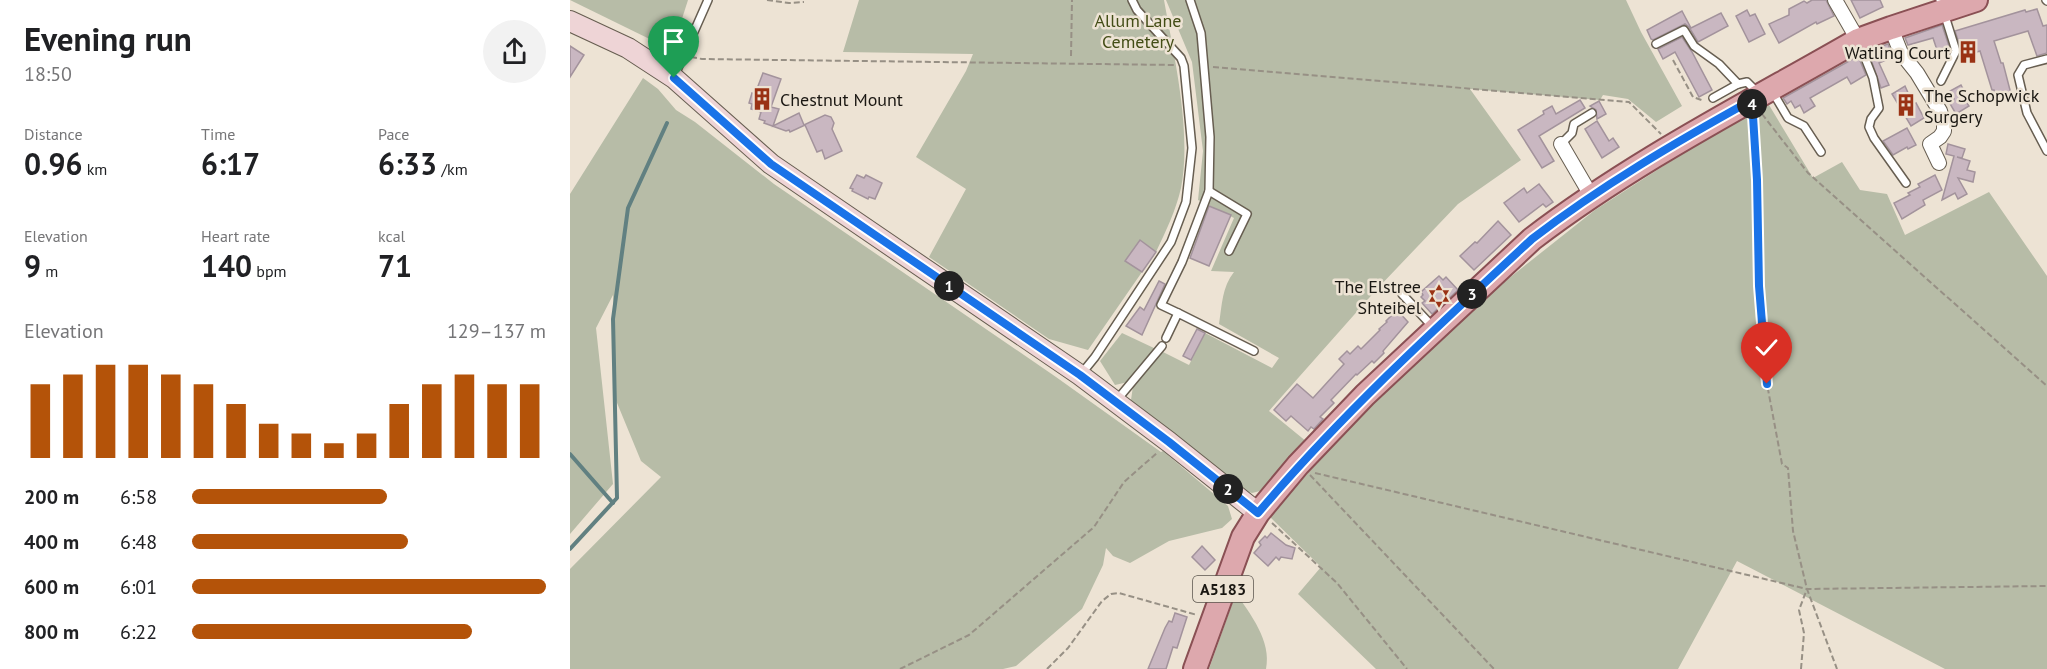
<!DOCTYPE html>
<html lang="en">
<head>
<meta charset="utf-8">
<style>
	:root { --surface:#fff; --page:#f2f2f2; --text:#202124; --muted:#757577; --accent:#b45309 }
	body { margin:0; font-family:"PT Sans",sans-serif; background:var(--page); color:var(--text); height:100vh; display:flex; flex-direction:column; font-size:22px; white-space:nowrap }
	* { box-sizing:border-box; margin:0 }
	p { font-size:20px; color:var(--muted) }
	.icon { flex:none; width:33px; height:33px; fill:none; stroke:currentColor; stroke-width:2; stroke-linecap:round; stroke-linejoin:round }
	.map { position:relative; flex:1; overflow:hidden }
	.sheet { display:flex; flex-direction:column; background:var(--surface); width:570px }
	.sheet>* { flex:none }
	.pin { position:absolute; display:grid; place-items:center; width:51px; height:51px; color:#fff; margin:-62px -26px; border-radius:50% 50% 50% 0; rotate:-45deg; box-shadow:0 0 6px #0007 }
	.pin .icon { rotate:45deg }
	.km { position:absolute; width:30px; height:30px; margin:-15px; border-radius:50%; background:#222; color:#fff; font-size:16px; line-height:30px; text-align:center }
	.round { display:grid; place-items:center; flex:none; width:63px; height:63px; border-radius:32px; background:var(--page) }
	.overview { display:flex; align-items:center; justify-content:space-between; height:102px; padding:0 24px }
	h1 { font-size:33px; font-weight:700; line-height:45px }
	.stats { display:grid; grid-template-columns:repeat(3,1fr); gap:9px; height:102px; padding:6px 24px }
	.stats div { display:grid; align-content:center }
	.stats b { font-size:30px; font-weight:700 }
	.stats small { font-size:16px; font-weight:400 }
	.stats p { font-size:16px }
	.chart { height:168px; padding:12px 24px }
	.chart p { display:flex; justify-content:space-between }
	.chart svg { width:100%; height:108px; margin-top:6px; stroke:var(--accent); stroke-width:6 }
	ul { padding:0 24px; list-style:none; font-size:20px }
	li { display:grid; grid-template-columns:96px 72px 1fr; align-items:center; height:45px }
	li i { height:15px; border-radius:8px; background:var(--accent) }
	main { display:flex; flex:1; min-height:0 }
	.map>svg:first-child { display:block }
</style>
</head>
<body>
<main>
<section class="sheet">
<div class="overview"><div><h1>Evening run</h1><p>18:50</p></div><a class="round"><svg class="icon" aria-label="share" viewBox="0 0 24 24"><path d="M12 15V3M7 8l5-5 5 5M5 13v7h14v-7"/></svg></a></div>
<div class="stats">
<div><p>Distance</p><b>0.96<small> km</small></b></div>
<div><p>Time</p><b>6:17</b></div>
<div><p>Pace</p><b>6:33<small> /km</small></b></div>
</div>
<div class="stats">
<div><p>Elevation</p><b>9<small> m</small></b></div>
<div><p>Heart rate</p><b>140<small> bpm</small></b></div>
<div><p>kcal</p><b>71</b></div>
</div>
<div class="chart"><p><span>Elevation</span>129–137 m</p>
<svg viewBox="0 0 160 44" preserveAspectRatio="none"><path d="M5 44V14M15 44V10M25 44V6M35 44V6M45 44V10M55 44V14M65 44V22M75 44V30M85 44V34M95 44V38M105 44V34M115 44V22M125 44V14M135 44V10M145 44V14M155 44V14"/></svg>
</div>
<ul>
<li><b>200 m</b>6:58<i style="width:55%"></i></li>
<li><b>400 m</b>6:48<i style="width:61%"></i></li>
<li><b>600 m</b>6:01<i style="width:100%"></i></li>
<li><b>800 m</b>6:22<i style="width:79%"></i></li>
</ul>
</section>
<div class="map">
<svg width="1477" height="669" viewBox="0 0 1477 669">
	<rect width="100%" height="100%" fill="#ede3d4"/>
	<g fill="#b7bca7">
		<polygon points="0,0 118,0 102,50"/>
		<path d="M289,0h305c10,56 28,132 17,188 -5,22 -15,43 -25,64l-16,-12 -15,21 17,11 -54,78 -39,-11 -120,-82 37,-68 -50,-32 50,-86 7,-17 -130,-2z"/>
		<path d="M596,0h460l15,32 41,74 -26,16 -28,-23 -25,-4 -3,5 -130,-11 51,71 -63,44 -81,85 -108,122 38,31 -47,49 -8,2 -10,-3 -111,-90 2,-14 30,-34 26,13 16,-32 67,35 7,-10 -60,-34c3,-19 3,-37 15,-52l-23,-1 23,-53 -36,-18 5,-49 -11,-89z"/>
		<polygon points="73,78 88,89 106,110 125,122 204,184 486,377 591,452 593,451 658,506 662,519 652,528 599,541 560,563 543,556 536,548 533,565 512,609 446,666 433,669 0,669 0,569 91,477 71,461 45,398 43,295 26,328 43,484 0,534 0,194"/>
		<polygon points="1196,100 1243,178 1272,162 1290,190 1317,194 1335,235 1419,192 1477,276 1477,669 1375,669 1167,561 1108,669 806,669 728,594 751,567 699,516 783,424 895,313 1025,210"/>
		<polygon points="552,333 586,349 558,382 545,385 530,361"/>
		<path d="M666,593c14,21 36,48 30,76h-57z"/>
	</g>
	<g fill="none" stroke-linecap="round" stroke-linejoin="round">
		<g stroke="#618081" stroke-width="4">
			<polyline points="0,454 43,503"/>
			<polyline points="0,549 47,498 43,319 58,208 97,123"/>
		</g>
	</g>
	<g fill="#c9b7c1" stroke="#a3939c" stroke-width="1.5">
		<polygon points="1242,0 1256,0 1264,16 1247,24 1246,22 1209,43 1199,24 1219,15 1219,9 1234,1 1237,3"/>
		<polygon points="1281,0 1310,0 1313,7 1290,18"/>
		<polygon points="1467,9 1473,26 1477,25 1477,53 1467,56 1458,31 1424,41 1431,63 1433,63 1441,94 1426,98 1424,90 1422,90 1410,51 1391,57 1391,49 1385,31 1455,10 1456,12"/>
		<polygon points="1177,10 1180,16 1185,14 1195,34 1179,42 1166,16"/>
		<polygon points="1112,11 1121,28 1151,13 1158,26 1128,42 1119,27 1115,24 1083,40 1081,39 1077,30"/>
		<polygon points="1372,25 1379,46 1367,50 1363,38 1338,45 1335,38"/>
		<polygon points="1112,37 1122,52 1142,90 1129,97 1105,52 1093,59 1088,49"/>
		<polygon points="1318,44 1323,57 1309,63 1319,85 1311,88 1298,51"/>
		<polygon points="0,46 14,55 0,77"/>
		<polygon points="1288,56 1296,75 1281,84 1277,77 1240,98 1245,106 1234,113 1230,105 1225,108 1221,101 1217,104 1213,98"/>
		<polygon points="193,73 211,79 201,107 209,109 203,126 229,113 234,125 255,115 261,117 264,123 262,129 272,151 255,159 252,150 247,152 235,125 220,132 219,130 216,131 194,123 195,121 189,119 191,112 181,109 182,104 179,103 182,93 185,94"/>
		<polygon points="1391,85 1398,98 1395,100 1399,106 1386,114 1379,102 1384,99 1380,91"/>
		<polygon points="1335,86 1343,104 1346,103 1354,118 1341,126 1322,94"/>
		<polygon points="1010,100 1015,108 969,136 984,161 972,168 948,130 974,114 973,111 982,106 986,114"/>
		<polygon points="1029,101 1036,114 1027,119 1026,110 1020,106"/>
		<polygon points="1027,121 1039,141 1043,138 1049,147 1032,158 1015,129"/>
		<polygon points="1337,128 1346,145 1338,149 1337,147 1323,155 1313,141"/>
		<polygon points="1378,144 1395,149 1392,158 1387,157 1400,161 1397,170 1405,172 1403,182 1388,178 1397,194 1388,199 1385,193 1372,200 1384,156 1376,154"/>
		<polygon points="287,175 294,178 296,175 312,183 305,199 299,197 298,199 282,191 283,189 280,188"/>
		<polygon points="1365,175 1372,190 1353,200 1355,205 1332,219 1324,203 1340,195 1338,193 1350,187 1348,184"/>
		<polygon points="969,184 983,202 976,207 973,204 949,222 934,203 954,188 957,193"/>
		<polygon points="639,206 661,215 639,266 620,258"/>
		<polygon points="928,221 941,235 904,270 890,256 905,242 907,243"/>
		<polygon points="570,240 586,252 572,272 555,261"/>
		<polygon points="869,276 873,280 876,277 888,290 862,314 852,303 855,301 851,297 853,295 851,292"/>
		<polygon points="589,281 595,284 572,335 556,326 570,307 574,310"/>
		<polygon points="827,310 838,322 813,351 814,353 804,363 802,361 787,375 786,374 761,400 764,403 750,417 753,419 744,429 741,427 738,431 721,416 716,421 704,410 727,384 743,398 774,364 769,359 777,351 780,354 788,346 791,349 810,330 809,329 817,322 816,321"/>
		<polygon points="627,329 635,333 621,360 613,356"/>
		<polygon points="701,533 716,545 725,548 722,559 711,557 709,560 706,557 698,566 684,553 691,545 689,542 695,536 697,538"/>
		<polygon points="632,546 645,560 635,570 622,557"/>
		<polygon points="605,613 617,617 607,648 603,647 596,669 578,669 595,628 599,621 602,622"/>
	</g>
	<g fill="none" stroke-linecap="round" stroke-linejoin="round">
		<g stroke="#675e51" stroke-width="10">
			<g id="service">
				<polyline points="1370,0 1386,51 1371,81"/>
				<polyline points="1476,0 1477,1"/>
				<polyline points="1289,43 1303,78 1309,108 1301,119 1299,127 1304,138 1336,183"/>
				<polyline points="1086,44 1114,30 1124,46 1149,64 1168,84"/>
				<polyline points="1477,59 1454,65 1448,75 1457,113 1477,151"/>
				<polyline points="104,77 138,0"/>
				<polyline points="1202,91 1218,118 1234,126 1251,152"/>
				<polyline points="1143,98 1168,84 1177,82 1187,92"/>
				<polyline points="991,144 1002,133 1004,124 1022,113"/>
				<polyline points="639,191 677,214 659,251"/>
				<polyline points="832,294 863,327"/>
				<polyline points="608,313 591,305 612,262 639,191 640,137 631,33 620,0"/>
				<polyline points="596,338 608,313 684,351"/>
				<polyline points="512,373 525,357 601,242 616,202 622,148 614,66 611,58 567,10 562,0"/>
				<polyline points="546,401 592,346"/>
			</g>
		</g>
		<g stroke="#675e51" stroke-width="16">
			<g id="minor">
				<polyline points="1265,0 1288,40"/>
				<polyline points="1321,28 1331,53 1347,73 1370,111 1374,124 1374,131 1370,137 1360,144 1369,163"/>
				<polyline points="991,144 1022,197"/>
			</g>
		</g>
		<g stroke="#675e51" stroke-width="22">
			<polyline id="secondary" points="0,21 58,48 104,78 201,164 510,375 599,442 688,513"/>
		</g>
		<g stroke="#8a5054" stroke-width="26">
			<path id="primary" d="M625,669l48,-132 15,-24 40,-48 67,-70 167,-156c102,-78 215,-135 326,-199l33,-12 85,-28"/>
		</g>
		<g stroke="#979085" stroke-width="2" stroke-dasharray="6 3" stroke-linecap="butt">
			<polyline points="197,0 219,3 234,2"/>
			<polyline points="501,56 502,0"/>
			<polyline points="121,57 132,59 605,65"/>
			<polyline points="1103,60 1123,97 1134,101"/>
			<polyline points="643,67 1059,102 1091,134"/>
			<polyline points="1192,114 1238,173 1477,386"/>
			<polyline points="1183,118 1187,180 1189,286 1197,384 1212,464 1218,468 1223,531 1237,589 1267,669"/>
			<polyline points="745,473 1237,589 1477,586"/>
			<polyline points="740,475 924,669"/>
			<polyline points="702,523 767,583 837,669"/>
			<polyline points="330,669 399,635 524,527 554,482 588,452"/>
			<polyline points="477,669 498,648 532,601 541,594 549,593 627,615"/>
			<polyline points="1231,669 1234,633 1229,610 1237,589"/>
		</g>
		<use href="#service" stroke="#fff" stroke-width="7"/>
		<use href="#minor" stroke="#fff" stroke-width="14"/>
		<use href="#secondary" stroke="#eed4d6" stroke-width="20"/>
		<use href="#primary" stroke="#dda8ad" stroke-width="22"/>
	</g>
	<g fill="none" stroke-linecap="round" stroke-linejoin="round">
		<g stroke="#fff" stroke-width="12">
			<path id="route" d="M104,78l97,86 309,211 89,67 89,71c84,-99 179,-186 274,-274 69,-53 144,-97 220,-139l5,80 2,106 8,98"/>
		</g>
		<use href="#route" stroke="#1a73e8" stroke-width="8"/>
	</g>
	<defs>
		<g id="building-bare" transform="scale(1.8)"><path d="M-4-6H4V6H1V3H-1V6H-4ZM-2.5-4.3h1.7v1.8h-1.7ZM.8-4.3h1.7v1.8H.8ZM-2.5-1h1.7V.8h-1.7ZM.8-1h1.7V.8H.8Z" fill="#9a3214" stroke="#ede3d4" stroke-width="2.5" paint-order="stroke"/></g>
		<g id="synagogue-bare" transform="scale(1.8)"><path d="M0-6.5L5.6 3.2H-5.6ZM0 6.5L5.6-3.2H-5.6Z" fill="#9a3214" stroke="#ede3d4" stroke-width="2.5" paint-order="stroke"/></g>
	</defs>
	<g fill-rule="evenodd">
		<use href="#building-bare" x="1398" y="52"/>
		<use href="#building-bare" x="192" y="99"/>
		<use href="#building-bare" x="1336" y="105"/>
		<use href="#synagogue-bare" x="869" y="296"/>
	</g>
	<g text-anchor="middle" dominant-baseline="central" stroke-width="5" stroke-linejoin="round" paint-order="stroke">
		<rect fill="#ede3d4" stroke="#59544c" stroke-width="1.5" x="623" y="576" width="60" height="26" rx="4.5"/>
		<g font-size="16" font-weight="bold" fill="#1a1712">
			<text x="653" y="589">A5183</text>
		</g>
		<g font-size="18" fill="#434d16" stroke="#ede3d4">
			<text x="568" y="20">Allum Lane<tspan x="568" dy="21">Cemetery</tspan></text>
		</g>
		<g font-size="18" fill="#1a1712" stroke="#ede3d4" text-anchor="end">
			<text x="1380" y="52">Watling Court</text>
			<text x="1354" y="95" text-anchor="start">The Schopwick<tspan x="1354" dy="21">Surgery</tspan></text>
			<text x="210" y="99" text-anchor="start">Chestnut Mount</text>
			<text x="851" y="286">The Elstree<tspan x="851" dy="21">Shteibel</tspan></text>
		</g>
	</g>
</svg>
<div class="pin" style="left:104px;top:78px;background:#1e9e55"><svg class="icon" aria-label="arrive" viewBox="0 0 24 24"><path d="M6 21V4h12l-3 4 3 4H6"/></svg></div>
<div class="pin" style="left:1197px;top:384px;background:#d93025"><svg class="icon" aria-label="check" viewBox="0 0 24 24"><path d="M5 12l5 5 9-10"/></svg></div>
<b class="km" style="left:379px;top:286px">1</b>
<b class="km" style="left:658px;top:489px">2</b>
<b class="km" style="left:902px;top:294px">3</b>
<b class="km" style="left:1182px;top:104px">4</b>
</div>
</main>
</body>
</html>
